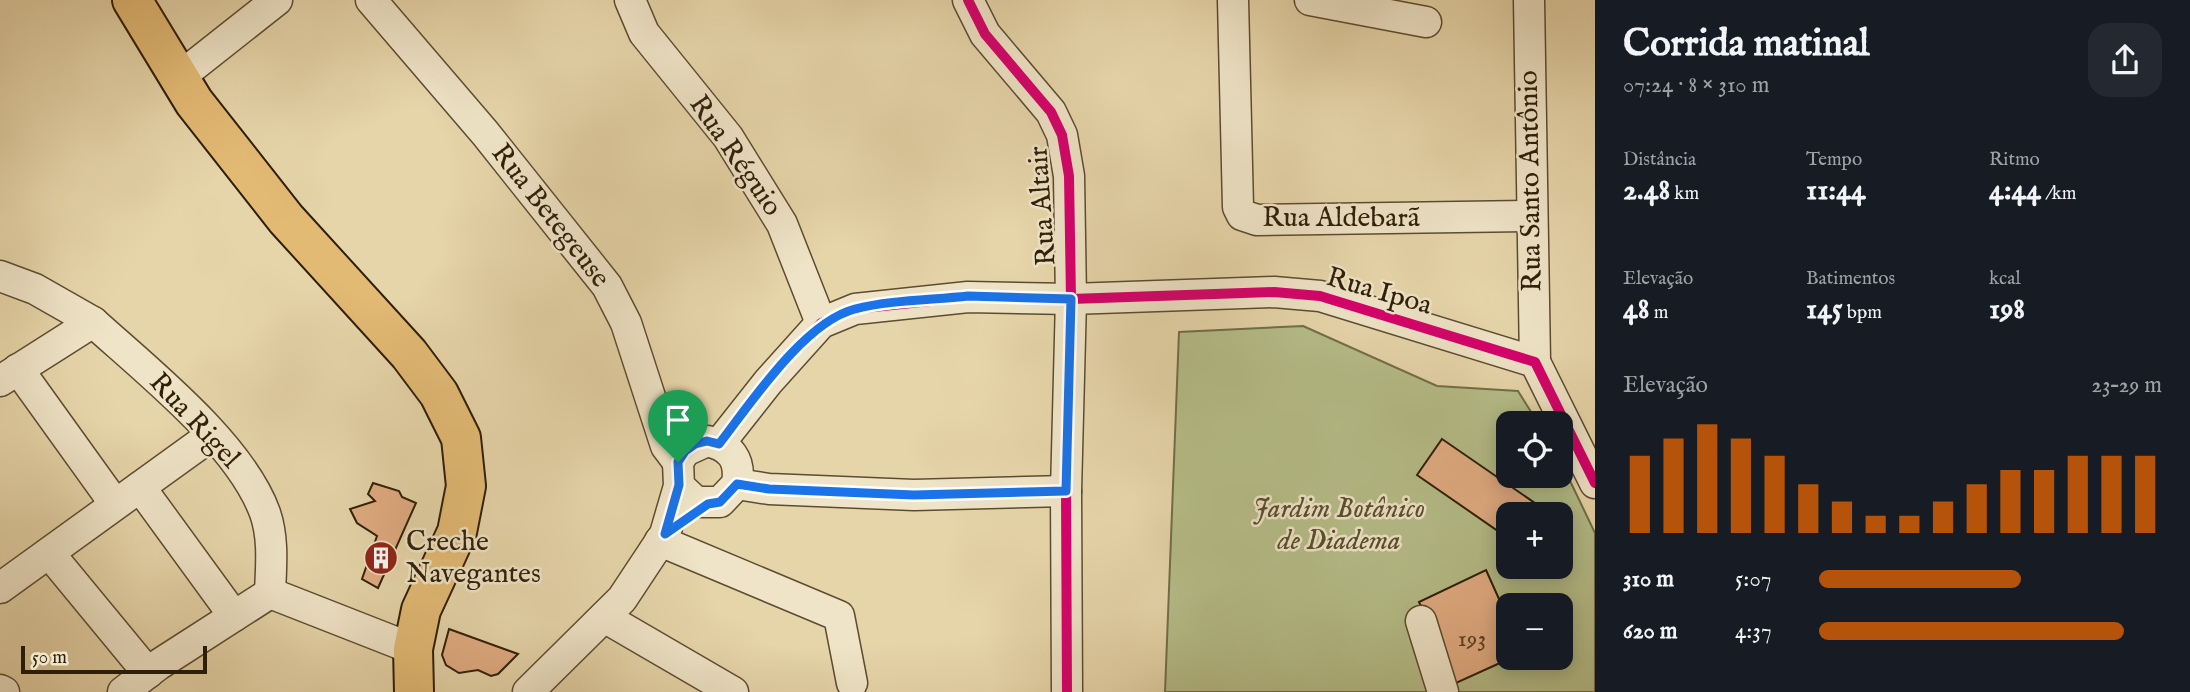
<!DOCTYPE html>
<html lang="pt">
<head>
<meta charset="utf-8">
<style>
	:root { --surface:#171b24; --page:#242831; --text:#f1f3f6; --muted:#9ea1a6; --accent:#b45309 }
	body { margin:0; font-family:"IM FELL English",serif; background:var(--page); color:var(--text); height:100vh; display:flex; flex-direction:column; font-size:26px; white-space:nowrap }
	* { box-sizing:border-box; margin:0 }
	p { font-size:23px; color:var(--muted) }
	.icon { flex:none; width:38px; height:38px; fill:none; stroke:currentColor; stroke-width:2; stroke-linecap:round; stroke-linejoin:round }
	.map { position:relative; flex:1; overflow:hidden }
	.drawer { display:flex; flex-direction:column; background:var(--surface); width:595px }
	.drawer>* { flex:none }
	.buttons { position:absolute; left:1496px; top:411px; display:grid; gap:14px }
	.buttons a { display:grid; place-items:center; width:77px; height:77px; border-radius:14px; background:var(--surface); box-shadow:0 4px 18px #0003; font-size:35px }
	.scale { position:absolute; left:21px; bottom:18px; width:186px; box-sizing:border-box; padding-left:7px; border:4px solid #2f1f09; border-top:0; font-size:19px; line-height:24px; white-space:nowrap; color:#2f1f09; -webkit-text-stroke:5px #efe4c7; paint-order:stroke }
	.pin { position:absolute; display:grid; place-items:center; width:60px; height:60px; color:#fff; margin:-72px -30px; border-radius:50% 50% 50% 0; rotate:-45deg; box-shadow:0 0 7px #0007 }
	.pin .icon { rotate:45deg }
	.round { display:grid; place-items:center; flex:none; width:74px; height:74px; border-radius:21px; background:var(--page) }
	.overview { display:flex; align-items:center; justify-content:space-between; height:119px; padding:0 28px }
	h1 { font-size:38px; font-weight:700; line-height:52px }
	.metrics { display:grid; grid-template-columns:repeat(3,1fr); gap:10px; height:119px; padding:7px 28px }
	.metrics div { display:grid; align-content:center }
	.metrics b { font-size:30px; font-weight:700 }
	.metrics small { font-size:19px; font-weight:400 }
	.metrics p { font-size:19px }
	.chart { height:196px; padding:14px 28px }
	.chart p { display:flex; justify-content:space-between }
	.chart svg { width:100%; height:126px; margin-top:7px; stroke:var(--accent); stroke-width:6 }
	ul { padding:0 28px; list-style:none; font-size:23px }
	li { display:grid; grid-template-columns:112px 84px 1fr; align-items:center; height:52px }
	li i { height:18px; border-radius:9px; background:var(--accent) }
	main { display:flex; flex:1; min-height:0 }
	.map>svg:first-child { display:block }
</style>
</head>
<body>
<main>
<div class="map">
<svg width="1595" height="692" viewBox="0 0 1595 692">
	<rect width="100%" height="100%" fill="#e6d5a9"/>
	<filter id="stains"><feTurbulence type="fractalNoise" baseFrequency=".00286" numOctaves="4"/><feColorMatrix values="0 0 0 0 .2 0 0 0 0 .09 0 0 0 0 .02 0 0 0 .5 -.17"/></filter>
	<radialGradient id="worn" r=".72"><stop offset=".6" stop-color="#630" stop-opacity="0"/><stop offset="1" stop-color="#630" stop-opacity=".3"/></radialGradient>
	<path fill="#b5bd88" stroke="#726e48" stroke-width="2" fill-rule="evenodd" d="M1303,326l134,60 81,5 20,32 -30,1v52h53v-14l34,71v159h-430l14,-360zM1508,514h53v53h-53zM1508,606h53v52h-53z"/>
	<g fill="#e2ad83" stroke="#2f1f09" stroke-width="2">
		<polygon points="1442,439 1545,510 1542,514 1508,514 1508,538 1417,475"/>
		<polygon points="373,483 399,491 402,497 416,503 378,588 362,579 377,536 357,523 350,509 375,501 368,494"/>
		<polygon points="1486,570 1508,619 1508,658 1511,658 1456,683 1419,602"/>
		<polygon points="449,629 518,654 498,674 491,676 478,670 459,673 446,665 442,655"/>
	</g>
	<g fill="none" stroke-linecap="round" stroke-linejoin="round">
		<g stroke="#5d4c31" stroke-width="33">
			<g id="minor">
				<polyline points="371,0 485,133 607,286 626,323 666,446 678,462"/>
				<polyline points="630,0 644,33 728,137 782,224 821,323"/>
				<polyline points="968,0 985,34 1051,112 1062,135 1069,176 1071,299 1066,491 1067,692"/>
				<polyline points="1233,0 1238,207 1242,215 1257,220 1531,216"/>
				<polyline points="1310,0 1426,22"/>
				<polyline points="1529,0 1535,362"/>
				<polyline points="177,79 277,0"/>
				<polyline points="0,276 35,289 93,322 0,381"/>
				<path d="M93,322c54,49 147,122 172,191 9,26 6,54 5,80l143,56"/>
				<polyline points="18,369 115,504"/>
				<polyline points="719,444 768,382 821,323 855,309 968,297 1071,299 1274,292 1320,296 1535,362 1595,483"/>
				<polyline points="737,484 769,489 914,495 1066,491"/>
				<polyline points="140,487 234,616"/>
				<polyline points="660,541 839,616 852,683"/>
				<polyline points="49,553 148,673"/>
				<polyline points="0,588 212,435"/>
				<polyline points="604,617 733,692"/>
				<polyline points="1421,621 1443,692"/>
				<polyline points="0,690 4,692"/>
				<polyline points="123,692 158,665 270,593"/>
				<path d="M528,692l94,-93 43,-65 14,-48 -1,-24 7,-11 22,-10c24,5 34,19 30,43l-17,18h-24l-17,-16"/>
			</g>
		</g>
		<g stroke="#2f1f09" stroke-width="42">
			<polyline id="major" points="132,0 194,102 286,219 409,354 439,394 461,438 466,486 457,532 421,610 413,649 414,692"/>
		</g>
		<use href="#minor" stroke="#efe4c7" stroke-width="30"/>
		<use href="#major" stroke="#e3ba74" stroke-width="38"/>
		<g stroke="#efe4c7" stroke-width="15">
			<g id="cycleway">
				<polyline points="968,0 985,34 1051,112 1062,135 1069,176 1071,299 1066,491 1067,692"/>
				<polyline points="719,444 768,382 821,323 855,309 968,297 1071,299 1274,292 1320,296 1535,362 1595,483"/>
			</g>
		</g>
		<use href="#cycleway" stroke="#d6006c" stroke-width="10"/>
	</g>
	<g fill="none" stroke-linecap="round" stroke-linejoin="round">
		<g stroke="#fff" stroke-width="14">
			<path id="route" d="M968,296l103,3 -5,192 -152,4 -145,-6 -32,-5 -17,18 -12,2 -43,30 14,-49 -1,-23 7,-11 10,-7 12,-3 12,3c32,-41 85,-122 136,-135 35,-9 76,-9 113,-13z"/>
		</g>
		<use href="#route" stroke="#1a73e8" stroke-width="9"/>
	</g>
	<defs>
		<g id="building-disc" transform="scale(1.75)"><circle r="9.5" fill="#8f2418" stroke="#efe4c7"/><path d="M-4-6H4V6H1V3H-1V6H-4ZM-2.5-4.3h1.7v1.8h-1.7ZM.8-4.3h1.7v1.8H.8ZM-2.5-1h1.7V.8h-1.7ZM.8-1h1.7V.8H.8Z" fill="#fff"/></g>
	</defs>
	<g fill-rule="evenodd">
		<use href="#building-disc" x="381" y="558"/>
	</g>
	<g text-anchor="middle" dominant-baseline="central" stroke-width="5" stroke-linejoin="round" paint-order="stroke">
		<g font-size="24" fill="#5c4228">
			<text x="1472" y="639">193</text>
		</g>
		<g font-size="28" fill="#2f1f09" stroke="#efe4c7">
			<text transform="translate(735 156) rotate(55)">Rua Réguio</text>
			<text transform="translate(1531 181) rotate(-91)">Rua Santo Antônio</text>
			<text transform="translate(1043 206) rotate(-94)">Rua Altair</text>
			<text transform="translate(550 216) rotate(52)">Rua Betegeuse</text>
			<text x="1341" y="218">Rua Aldebarã</text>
			<text transform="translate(1379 292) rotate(16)">Rua Ipoa</text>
			<text transform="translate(194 421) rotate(47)">Rua Rigel</text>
		</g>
		<g font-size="28" font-style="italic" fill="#574e2f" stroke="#efe4c7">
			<text x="1339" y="509">Jardim Botânico<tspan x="1339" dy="32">de Diadema</tspan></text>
		</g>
		<g font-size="28" fill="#2f1f09" stroke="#efe4c7" text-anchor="start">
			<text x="406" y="542">Creche<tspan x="406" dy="32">Navegantes</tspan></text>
		</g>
	</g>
	<rect width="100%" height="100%" filter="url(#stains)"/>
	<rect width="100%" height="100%" fill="url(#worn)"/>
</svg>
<div class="buttons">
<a><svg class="icon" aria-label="locate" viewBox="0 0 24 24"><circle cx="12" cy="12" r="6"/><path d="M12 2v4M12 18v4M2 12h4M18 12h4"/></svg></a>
<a>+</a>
<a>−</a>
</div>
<div class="scale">50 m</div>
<div class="pin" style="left:678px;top:462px;background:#1e9e55"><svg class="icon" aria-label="arrive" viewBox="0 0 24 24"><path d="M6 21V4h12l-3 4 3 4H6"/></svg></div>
</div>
<section class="drawer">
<div class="overview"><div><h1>Corrida matinal</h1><p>07:24 · 8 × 310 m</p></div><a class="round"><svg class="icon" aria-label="share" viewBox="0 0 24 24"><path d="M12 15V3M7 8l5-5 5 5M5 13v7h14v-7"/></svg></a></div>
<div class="metrics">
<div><p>Distância</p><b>2.48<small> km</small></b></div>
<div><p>Tempo</p><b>11:44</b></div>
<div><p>Ritmo</p><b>4:44<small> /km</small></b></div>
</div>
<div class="metrics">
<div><p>Elevação</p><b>48<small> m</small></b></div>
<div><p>Batimentos</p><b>145<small> bpm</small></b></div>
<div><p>kcal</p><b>198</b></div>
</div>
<div class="chart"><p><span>Elevação</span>23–29 m</p>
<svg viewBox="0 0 160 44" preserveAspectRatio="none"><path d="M5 44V17M15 44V11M25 44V6M35 44V11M45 44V17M55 44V27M65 44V33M75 44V38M85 44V38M95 44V33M105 44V27M115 44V22M125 44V22M135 44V17M145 44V17M155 44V17"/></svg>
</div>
<ul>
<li><b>310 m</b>5:07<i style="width:59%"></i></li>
<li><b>620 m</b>4:37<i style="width:89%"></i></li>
</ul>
</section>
</main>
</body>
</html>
